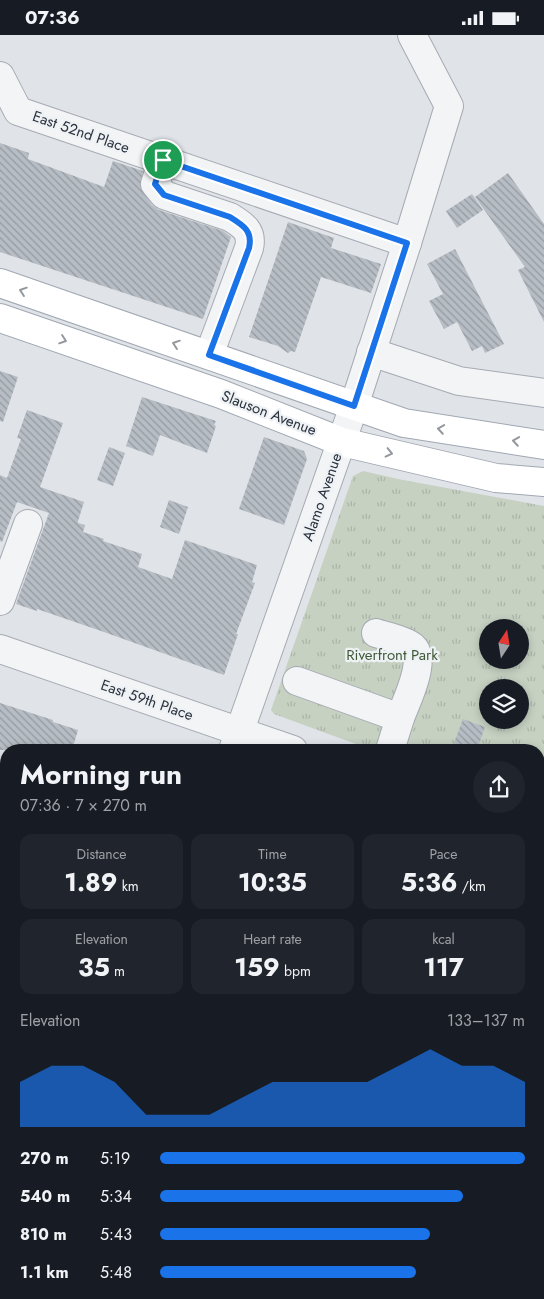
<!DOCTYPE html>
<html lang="en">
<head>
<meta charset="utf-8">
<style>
	:root { --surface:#171b24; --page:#20242c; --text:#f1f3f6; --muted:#9ea1a6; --accent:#1a73e8 }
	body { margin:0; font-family:Jost,sans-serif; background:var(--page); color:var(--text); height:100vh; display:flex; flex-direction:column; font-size:19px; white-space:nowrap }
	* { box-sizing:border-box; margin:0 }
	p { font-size:16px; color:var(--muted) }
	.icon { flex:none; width:28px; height:28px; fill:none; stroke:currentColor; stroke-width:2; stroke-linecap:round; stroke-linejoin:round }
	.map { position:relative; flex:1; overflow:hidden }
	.drawer { position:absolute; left:0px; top:709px; width:545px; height:556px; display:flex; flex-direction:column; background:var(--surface); border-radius:20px 20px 0 0; box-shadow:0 2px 8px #0003 }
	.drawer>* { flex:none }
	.needle { width:32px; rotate:12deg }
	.buttons { position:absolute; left:479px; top:584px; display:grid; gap:10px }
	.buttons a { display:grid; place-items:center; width:50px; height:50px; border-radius:50%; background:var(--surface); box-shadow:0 2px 8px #0003; font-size:25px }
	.pin { position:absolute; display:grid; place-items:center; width:42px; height:42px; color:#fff; margin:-21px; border:2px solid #fff; border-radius:50%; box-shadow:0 1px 5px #0007 }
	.round { display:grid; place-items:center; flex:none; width:52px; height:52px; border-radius:26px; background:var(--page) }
	.summary { display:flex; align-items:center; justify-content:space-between; height:85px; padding:0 20px }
	h1 { font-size:28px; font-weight:700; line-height:38px }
	.metrics { display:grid; grid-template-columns:repeat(3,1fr); gap:8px; height:85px; padding:5px 20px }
	.metrics div { display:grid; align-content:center; border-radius:12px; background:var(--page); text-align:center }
	.metrics b { font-size:25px; font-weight:700 }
	.metrics small { font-size:14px; font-weight:400 }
	.metrics p { font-size:14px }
	.chart { height:140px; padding:10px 20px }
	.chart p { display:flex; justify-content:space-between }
	.chart svg { width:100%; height:90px; margin-top:5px; fill:var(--accent); opacity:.7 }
	ul { padding:0 20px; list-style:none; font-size:16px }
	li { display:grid; grid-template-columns:80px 60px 1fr; align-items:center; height:38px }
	li i { height:12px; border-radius:6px; background:var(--accent) }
	.status { display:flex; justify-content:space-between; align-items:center; height:35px; padding:0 25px; background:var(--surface); direction:ltr }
	.status svg { height:14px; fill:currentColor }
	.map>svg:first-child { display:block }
</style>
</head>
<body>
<div class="status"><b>07:36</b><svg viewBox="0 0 49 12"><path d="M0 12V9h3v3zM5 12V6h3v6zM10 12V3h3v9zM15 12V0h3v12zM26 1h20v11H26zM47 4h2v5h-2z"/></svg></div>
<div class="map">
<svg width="544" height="1264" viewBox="0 0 544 1264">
	<defs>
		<pattern id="park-tufts" width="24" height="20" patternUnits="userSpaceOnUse" patternTransform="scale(1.25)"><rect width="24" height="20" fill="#c6d1c2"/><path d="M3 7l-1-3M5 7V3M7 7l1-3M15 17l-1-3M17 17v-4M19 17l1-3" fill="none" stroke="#aab4a8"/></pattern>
		<pattern id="building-back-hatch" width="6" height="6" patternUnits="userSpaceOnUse" patternTransform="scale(1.25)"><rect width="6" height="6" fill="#b7bdc4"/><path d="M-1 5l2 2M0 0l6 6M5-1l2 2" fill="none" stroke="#959aa1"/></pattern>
	</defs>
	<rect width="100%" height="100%" fill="#e0e3e8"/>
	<path fill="url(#park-tufts)" fill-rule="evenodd" d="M363,436l35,8 146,27v325l-5,-2v-79h-167l-98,-36 -3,-4 82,-234zM488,592h32v33h-32zM488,652h32v33h-32z"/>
	<g fill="url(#building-back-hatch)">
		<polygon points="0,108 29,118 28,124 104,152 113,126 143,136 140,152 152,170 159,175 223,196 231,202 203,284 0,217"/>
		<polygon points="508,138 544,189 544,287 518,235 525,232 475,162"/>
		<polygon points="472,159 483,175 457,193 446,176"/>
		<polygon points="288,187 334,203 331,213 381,229 371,258 321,242 295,317 291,316 288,318 278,311 249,302"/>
		<polygon points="455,214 504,309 485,318 482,311 472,316 457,287 444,294 429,266 443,259 427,229"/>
		<polygon points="0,336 18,342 3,387 0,386"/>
		<polygon points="142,362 216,386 214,390 216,391 207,418 160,400 153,421 126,411"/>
		<polygon points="27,375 63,388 40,452 84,467 78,486 78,488 85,490 83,497 104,504 103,506 142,519 138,532 172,544 185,505 257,530 252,547 255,548 236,599 238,599 224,640 104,597 37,574 37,576 16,569 49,478 17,467 2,507 0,506 0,440 7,443 21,404 17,403"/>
		<polygon points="264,402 304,416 307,424 284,490 239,474"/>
		<polygon points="109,412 125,418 113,451 97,445"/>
		<polygon points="169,465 188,472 179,499 160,492"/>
		<polygon points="0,668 53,685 53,687 78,695 72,715 0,715"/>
		<polygon points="463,684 485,692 477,715 454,708"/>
	</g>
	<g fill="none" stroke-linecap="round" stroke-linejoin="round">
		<g stroke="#a6aab2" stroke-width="30">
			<g id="minor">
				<polyline points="0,41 18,76 407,208"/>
				<path d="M163,125l-8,24 9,11 66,22c13,8 23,14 19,31l-40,107"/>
				<polyline points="371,317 459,346 544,358"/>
				<polyline points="0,566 28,489"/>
				<path d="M376,598c9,3 31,8 37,14 14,13 -7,55 -13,71"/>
				<polyline points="0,614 293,715"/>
				<polyline points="297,646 400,683 390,715"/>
				<polyline points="233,715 354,371 407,208 449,71 412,0"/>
				<polyline points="539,803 544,804"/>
				<polyline points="0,959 6,961"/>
				<polyline points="539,1144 544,1146"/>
				<polyline points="40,1264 42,1259"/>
			</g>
		</g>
		<g stroke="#a0a8b3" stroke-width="30">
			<g id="major">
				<polyline points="0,248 404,388 544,410"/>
				<polyline points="0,283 221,359 342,407 496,443 544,447"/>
			</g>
		</g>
		<use href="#minor" stroke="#f2f4f6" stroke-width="28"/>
		<use href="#major" stroke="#fff" stroke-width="28"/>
	</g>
	<defs><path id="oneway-chevron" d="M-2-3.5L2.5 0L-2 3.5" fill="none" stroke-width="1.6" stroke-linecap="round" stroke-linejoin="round" transform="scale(1.25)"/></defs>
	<g stroke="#94989e">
		<use href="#oneway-chevron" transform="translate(23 256) rotate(-161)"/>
		<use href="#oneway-chevron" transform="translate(63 305) rotate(19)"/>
		<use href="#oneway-chevron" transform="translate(176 309) rotate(-161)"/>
		<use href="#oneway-chevron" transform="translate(441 394) rotate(-171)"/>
		<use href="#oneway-chevron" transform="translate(516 406) rotate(-171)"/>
		<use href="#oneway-chevron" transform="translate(389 418) rotate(13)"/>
	</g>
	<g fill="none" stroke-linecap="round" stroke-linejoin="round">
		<g stroke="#fff" stroke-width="10">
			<path id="route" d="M163,125l244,83 -53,163 -145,-51 40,-107c4,-17 -6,-23 -19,-31l-66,-22 -9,-11z"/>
		</g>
		<use href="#route" stroke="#1a73e8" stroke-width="6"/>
	</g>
	<g text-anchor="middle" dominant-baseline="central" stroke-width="4.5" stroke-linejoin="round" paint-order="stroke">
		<g font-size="15" fill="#2a323e" stroke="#eff2f5">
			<text transform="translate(81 97) rotate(19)">East 52nd Place</text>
			<text transform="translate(269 378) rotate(21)">Slauson Avenue</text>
			<text transform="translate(322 462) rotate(-71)">Alamo Avenue</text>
			<text transform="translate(147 665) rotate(19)">East 59th Place</text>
		</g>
		<g font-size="15" fill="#3f5938" stroke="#eff2f5">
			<text x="392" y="620">Riverfront Park</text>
		</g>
	</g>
</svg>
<div class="buttons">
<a><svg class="needle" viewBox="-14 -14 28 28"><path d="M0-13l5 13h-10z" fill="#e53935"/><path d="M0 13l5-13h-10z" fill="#9ea1a6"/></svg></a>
<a><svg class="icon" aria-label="layers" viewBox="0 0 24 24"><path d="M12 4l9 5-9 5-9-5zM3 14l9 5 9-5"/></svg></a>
</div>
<div class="pin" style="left:163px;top:125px;background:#1e9e55"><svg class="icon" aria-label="arrive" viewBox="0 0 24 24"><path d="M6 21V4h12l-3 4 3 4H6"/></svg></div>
<section class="drawer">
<div class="summary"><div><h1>Morning run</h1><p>07:36 · 7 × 270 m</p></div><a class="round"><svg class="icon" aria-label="share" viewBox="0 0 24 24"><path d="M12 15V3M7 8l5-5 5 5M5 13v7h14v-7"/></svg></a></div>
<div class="metrics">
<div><p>Distance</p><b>1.89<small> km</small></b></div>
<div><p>Time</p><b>10:35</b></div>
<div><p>Pace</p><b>5:36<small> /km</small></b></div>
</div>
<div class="metrics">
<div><p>Elevation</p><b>35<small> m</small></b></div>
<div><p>Heart rate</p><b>159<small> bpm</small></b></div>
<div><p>kcal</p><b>117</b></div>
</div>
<div class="chart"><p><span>Elevation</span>133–137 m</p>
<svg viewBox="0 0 160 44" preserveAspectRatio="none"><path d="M0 44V22L10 14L20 14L30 22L40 38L50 38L60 38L70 30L80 22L90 22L100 22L110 22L120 14L130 6L140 14L150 14L160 22V44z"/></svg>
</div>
<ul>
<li><b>270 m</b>5:19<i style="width:100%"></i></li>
<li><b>540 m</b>5:34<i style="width:83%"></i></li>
<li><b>810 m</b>5:43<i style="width:74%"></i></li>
<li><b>1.1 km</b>5:48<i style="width:70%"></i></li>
</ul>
</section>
</div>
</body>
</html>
